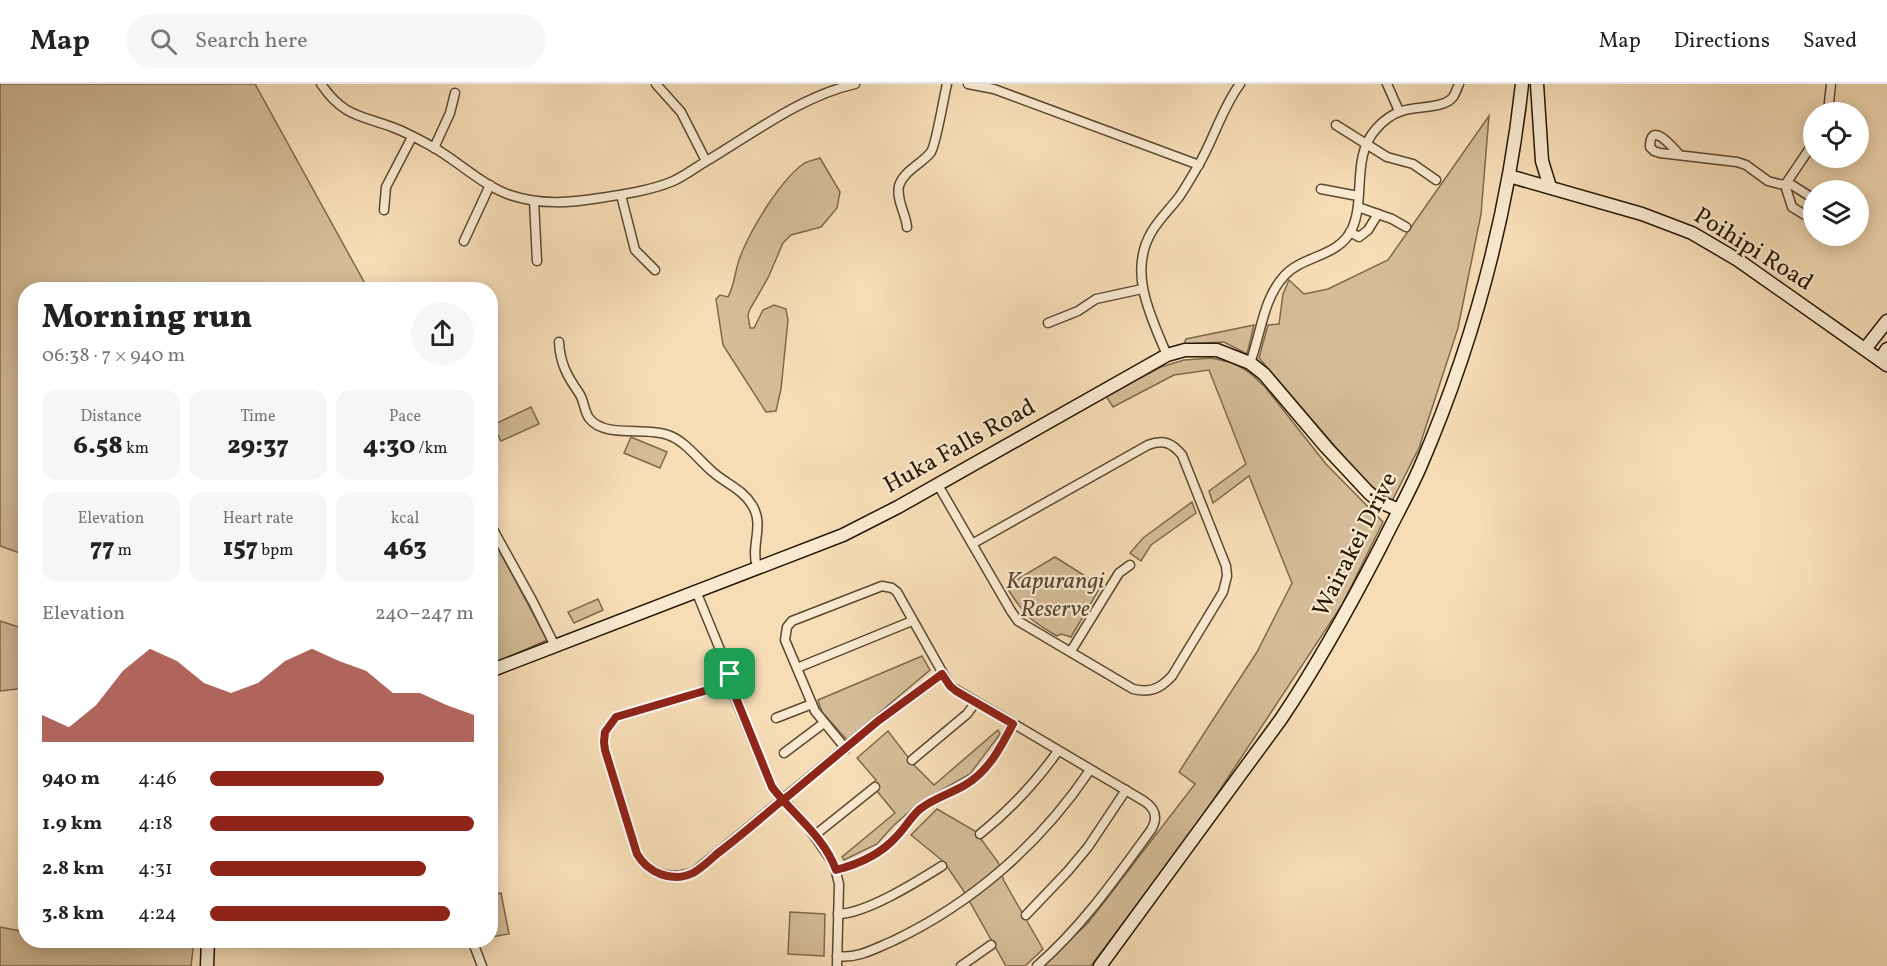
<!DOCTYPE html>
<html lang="en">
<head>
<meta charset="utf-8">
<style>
	:root { --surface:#fff; --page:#f6f6f6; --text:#222; --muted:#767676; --line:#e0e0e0; --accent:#8f2418 }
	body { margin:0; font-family:Vollkorn,serif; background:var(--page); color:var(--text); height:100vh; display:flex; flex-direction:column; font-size:22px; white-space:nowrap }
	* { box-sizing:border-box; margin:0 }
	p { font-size:20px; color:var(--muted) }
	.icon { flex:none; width:33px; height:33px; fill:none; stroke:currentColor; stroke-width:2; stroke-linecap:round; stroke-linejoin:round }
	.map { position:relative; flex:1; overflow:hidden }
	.details { position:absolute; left:18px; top:198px; width:480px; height:666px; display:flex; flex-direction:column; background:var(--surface); border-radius:24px; box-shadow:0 3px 15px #0003 }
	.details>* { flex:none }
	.fabs { position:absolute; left:1803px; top:18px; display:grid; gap:12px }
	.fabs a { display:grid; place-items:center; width:66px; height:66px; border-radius:50%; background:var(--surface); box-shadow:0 3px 15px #0003; font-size:30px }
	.pin { position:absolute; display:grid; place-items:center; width:51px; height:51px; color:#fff; margin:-26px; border-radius:12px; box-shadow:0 3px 9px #0006 }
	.round { display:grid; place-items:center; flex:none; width:63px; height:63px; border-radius:32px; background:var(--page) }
	.headline { display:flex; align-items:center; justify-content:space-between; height:102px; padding:0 24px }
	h1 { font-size:33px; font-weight:800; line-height:45px }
	.stats { display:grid; grid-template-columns:repeat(3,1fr); gap:9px; height:102px; padding:6px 24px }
	.stats div { display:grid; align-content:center; border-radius:15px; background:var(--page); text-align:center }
	.stats b { font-size:26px; font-weight:800 }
	.stats small { font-size:16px; font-weight:400 }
	.stats p { font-size:16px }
	.chart { height:168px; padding:12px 24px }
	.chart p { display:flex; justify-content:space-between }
	.chart svg { width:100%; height:108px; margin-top:6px; fill:var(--accent); opacity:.7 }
	ul { padding:0 24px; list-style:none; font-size:20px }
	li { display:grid; grid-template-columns:96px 72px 1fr; align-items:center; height:45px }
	li i { height:15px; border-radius:8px; background:var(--accent) }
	header { display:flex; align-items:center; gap:36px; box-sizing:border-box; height:84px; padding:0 30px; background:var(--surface); border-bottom:2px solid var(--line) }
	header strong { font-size:28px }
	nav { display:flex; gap:33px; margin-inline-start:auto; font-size:21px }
	.search { width:420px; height:54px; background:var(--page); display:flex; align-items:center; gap:15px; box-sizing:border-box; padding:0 21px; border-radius:33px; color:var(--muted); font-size:22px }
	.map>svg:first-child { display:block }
</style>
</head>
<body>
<header>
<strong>Map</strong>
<div class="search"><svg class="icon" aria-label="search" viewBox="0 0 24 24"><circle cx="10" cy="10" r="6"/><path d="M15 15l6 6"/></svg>Search here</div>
<nav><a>Map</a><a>Directions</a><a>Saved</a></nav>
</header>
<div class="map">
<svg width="1887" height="882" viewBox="0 0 1887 882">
	<rect width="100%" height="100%" fill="#f6ddb6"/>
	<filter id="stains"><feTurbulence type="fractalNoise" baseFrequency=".00333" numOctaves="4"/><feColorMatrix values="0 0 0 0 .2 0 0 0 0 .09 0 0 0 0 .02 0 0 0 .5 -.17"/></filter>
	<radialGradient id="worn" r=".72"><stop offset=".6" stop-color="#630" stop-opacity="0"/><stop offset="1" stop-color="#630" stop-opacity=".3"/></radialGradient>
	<g fill="#d3bc97" stroke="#7d6a4c" stroke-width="1.5">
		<polygon points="0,0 255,0 368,205 26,206 25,471 0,462"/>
		<polygon points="1489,32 1481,130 1458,244 1419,364 1392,417 1365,397 1259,274 1268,241 1279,240 1283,210 1289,196 1304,210 1328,205 1388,176"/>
		<path d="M820,74l20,34 -3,16 -16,19 -30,8 -8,8 -15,35 -18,31 -2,6 2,13h4l9,-18 11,-5 12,4 2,11 -7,69 -5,22 -10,1 -43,-67 -7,-46 4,-4 8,2c7,-13 7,-27 12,-40 11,-28 39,-75 63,-93 4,-3 11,-4 17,-6z"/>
		<polygon points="1254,241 1247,270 1224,258 1184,260 1186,255"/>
		<polygon points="1211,274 1234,279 1250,289 1265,303 1326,380 1383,438 1342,521 1194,745 1091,882 1042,882 1088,839 1195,700 1179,688 1257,568 1292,499 1249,392 1213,419 1209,407 1246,380 1209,286 1174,291 1113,323 1106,312 1161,283 1184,276"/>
		<polygon points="531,323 539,340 501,357 493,341"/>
		<polygon points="631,353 667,368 660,384 624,369"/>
		<polygon points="1192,418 1196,429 1151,461 1141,477 1130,469 1143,454"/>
		<polygon points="490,449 547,556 491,581 490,581"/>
		<path d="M1055,473l46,29 -30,51 -10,-3 -4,2c-29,-17 -33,-21 -51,-50z"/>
		<polygon points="598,515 603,526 574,539 568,528"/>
		<polygon points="0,537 25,545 25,604 0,607"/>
		<polygon points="922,572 930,586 847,656 822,628 818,616"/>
		<polygon points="998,646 1000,650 970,690 919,719 893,742 877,760 844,776 842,773 895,729 872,701 876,696 857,674 888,647 914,681 934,701"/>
		<polygon points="937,725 975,747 998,778 1004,797 1043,865 1025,882 1006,882 963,806 944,778 911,751"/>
		<polygon points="501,809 509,850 491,853 491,811"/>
		<polygon points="790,828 825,830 824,872 788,870"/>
		<polygon points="0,843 25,848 26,856 194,857 191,882 0,882"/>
	</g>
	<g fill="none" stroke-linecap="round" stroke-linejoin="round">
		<g stroke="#5b492f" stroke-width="11">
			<g id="street">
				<path d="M321,0c22,32 38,31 71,43 14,5 28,13 41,20 26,15 49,38 77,48 30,10 59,8 90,3 24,-4 48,-7 71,-16 13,-5 26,-16 39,-23 45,-27 92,-63 145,-75"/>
				<polyline points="656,0 681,28 706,77"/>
				<polyline points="968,0 994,5 1199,81"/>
				<polyline points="1387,0 1399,27"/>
				<polyline points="1828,28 1831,0"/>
				<polyline points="1336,41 1387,73 1413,80 1436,96"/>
				<polyline points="434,64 450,29 455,9"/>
				<path d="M1679,70c-6,-6 -29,-35 -29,-7l4,4 6,2 77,9 9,3 22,16 11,3 13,1 22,14"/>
				<polyline points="1785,101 1814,58"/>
				<polyline points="1785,101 1792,123 1805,131 1814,129"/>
				<polyline points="1321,105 1358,112"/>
				<polyline points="621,111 635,166 655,186"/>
				<polyline points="534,117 537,177"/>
				<polyline points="1358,123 1392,135 1406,143"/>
				<polyline points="384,126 386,103 412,53"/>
				<path d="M907,143c-1,-13 -11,-27 -8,-41 4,-15 23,-22 32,-34 5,-7 13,-56 16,-68"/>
				<polyline points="1350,148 1359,153 1368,146 1378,130"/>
				<polyline points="464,157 490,101"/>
				<polyline points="1048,239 1078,227 1096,215 1142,205"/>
				<path d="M559,258c1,21 8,34 20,51 5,7 5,18 10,25 16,21 56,8 79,17 18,6 31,26 46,38 13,11 29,17 38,32 13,20 -2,41 5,62"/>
				<path d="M1167,271c-16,-38 -39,-82 -16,-122 7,-13 19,-24 28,-36 7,-10 13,-21 19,-31 16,-27 24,-58 42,-82"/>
				<path d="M1250,279c11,-29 13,-65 35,-88 19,-20 54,-18 67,-46 14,-31 -1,-72 24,-100 7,-8 16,-15 26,-18 14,-5 42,-2 51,-14 3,-4 4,-9 6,-13"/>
				<path d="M938,401l73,126 7,10 115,68c17,4 27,0 39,-13l51,-84 4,-16 -1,-10 -44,-111c-10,-12 -18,-16 -34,-10l-176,99"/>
				<polyline points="490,440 533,518 555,562"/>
				<polyline points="696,507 730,590"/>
				<polyline points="1071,567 1119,489 1130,481"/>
				<polyline points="797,584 912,537"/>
				<circle cx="732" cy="600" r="10"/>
				<path d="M723,603h-5l-102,30 -11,15 -1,10 1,8 32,104c12,21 34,26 57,18l184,-151 64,-47"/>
				<polyline points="733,609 772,703 808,743 834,780 839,800 837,882"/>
				<polyline points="776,634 812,620"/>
				<path d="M846,665l-31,-38 -30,-71 2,-13 5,-6 90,-35 10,2 5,4 53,94 194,115c12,8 14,17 7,29 -35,48 -69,97 -114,136"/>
				<polyline points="784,669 824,639"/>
				<polyline points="912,676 967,630 976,618"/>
				<path d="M980,750c30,-24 56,-52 78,-83"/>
				<polyline points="815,751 875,703"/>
				<path d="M836,786c23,-6 44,-15 60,-33 9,-9 14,-19 24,-28 14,-11 30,-15 45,-24 23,-13 35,-38 48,-61"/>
				<path d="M838,830c28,0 80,-33 104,-48"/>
				<polyline points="1026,831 1068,787 1088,763 1126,706"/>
				<polyline points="472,856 482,882"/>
				<path d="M837,872c20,3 37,-7 56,-15 80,-38 148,-98 197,-171"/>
				<polyline points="961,882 991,861"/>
			</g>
		</g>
		<g stroke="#271802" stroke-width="15">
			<g id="secondary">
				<polyline points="1537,0 1542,77 1550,103"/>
				<polyline points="1509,92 1642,130 1692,149 1738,176 1887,281"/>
				<polyline points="1865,265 1887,237"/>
				<polyline points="1880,276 1887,265"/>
				<polyline points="490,587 843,451 898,423 1167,271 1185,266 1217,266 1250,279 1264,290 1326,363 1369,409 1380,418 1399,426"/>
				<polyline points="207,882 208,856"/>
				<path d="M1100,882l181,-247c37,-55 69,-113 100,-173 13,-27 28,-53 40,-81 52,-121 87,-251 101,-381"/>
			</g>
		</g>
		<use href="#street" stroke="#f9e9d0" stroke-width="8"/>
		<use href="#secondary" stroke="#f9e9d0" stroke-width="12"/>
	</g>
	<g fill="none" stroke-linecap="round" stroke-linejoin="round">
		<g stroke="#fff" stroke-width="12">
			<path id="route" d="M730,590l7,1 4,5v7l-7,6 38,94c20,27 52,49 64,83 23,-6 44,-15 60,-33 9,-9 14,-19 24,-28 14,-11 30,-15 45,-24 23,-13 36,-38 48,-61l-57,-33 -6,-5 -8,-12 -64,47 -91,76 -8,6c-20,17 -40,34 -61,50 -8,7 -16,15 -25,20 -21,10 -45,0 -56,-19l-32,-104 -1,-8 1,-10 11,-15 102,-30h5v-7l7,-6"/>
		</g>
		<use href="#route" stroke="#8f2418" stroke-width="8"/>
	</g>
	<g text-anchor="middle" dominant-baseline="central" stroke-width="4.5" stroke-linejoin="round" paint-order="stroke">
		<g font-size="24" fill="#271802" stroke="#f9e9d0">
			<text transform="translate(1753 166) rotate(32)">Poihipi Road</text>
			<text transform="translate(960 363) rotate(-29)">Huka Falls Road</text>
			<text transform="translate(1356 461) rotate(-63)">Wairakei Drive</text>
		</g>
		<g font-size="24" font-style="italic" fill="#5b492f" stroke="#f9e9d0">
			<text x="1055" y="498">Kapurangi<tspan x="1055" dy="28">Reserve</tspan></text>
		</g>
	</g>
	<rect width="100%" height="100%" filter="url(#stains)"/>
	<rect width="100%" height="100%" fill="url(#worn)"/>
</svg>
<div class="fabs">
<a><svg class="icon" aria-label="locate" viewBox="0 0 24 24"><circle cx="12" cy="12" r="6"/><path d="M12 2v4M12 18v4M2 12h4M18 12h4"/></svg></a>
<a><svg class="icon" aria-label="layers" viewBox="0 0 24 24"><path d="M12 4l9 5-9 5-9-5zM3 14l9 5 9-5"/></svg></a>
</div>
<div class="pin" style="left:730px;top:590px;background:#1e9e55"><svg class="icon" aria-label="arrive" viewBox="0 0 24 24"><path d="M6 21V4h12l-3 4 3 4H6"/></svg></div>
<section class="details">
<div class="headline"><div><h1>Morning run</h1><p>06:38 · 7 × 940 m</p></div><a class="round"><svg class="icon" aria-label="share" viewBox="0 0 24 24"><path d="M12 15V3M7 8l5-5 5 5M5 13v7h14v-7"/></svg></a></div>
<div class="stats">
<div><p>Distance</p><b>6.58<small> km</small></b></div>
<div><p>Time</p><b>29:37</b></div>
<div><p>Pace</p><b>4:30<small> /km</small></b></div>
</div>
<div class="stats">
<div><p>Elevation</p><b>77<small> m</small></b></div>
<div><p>Heart rate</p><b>157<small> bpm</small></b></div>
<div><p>kcal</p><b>463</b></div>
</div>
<div class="chart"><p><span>Elevation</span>240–247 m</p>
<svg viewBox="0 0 160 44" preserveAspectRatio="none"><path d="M0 44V33L10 38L20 29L30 15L40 6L50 11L60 20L70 24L80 20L90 11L100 6L110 11L120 15L130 24L140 24L150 29L160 33V44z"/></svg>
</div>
<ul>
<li><b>940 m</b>4:46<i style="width:66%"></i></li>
<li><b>1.9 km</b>4:18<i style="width:100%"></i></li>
<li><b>2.8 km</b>4:31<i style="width:82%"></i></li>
<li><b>3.8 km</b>4:24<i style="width:91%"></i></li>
</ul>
</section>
</div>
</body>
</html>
